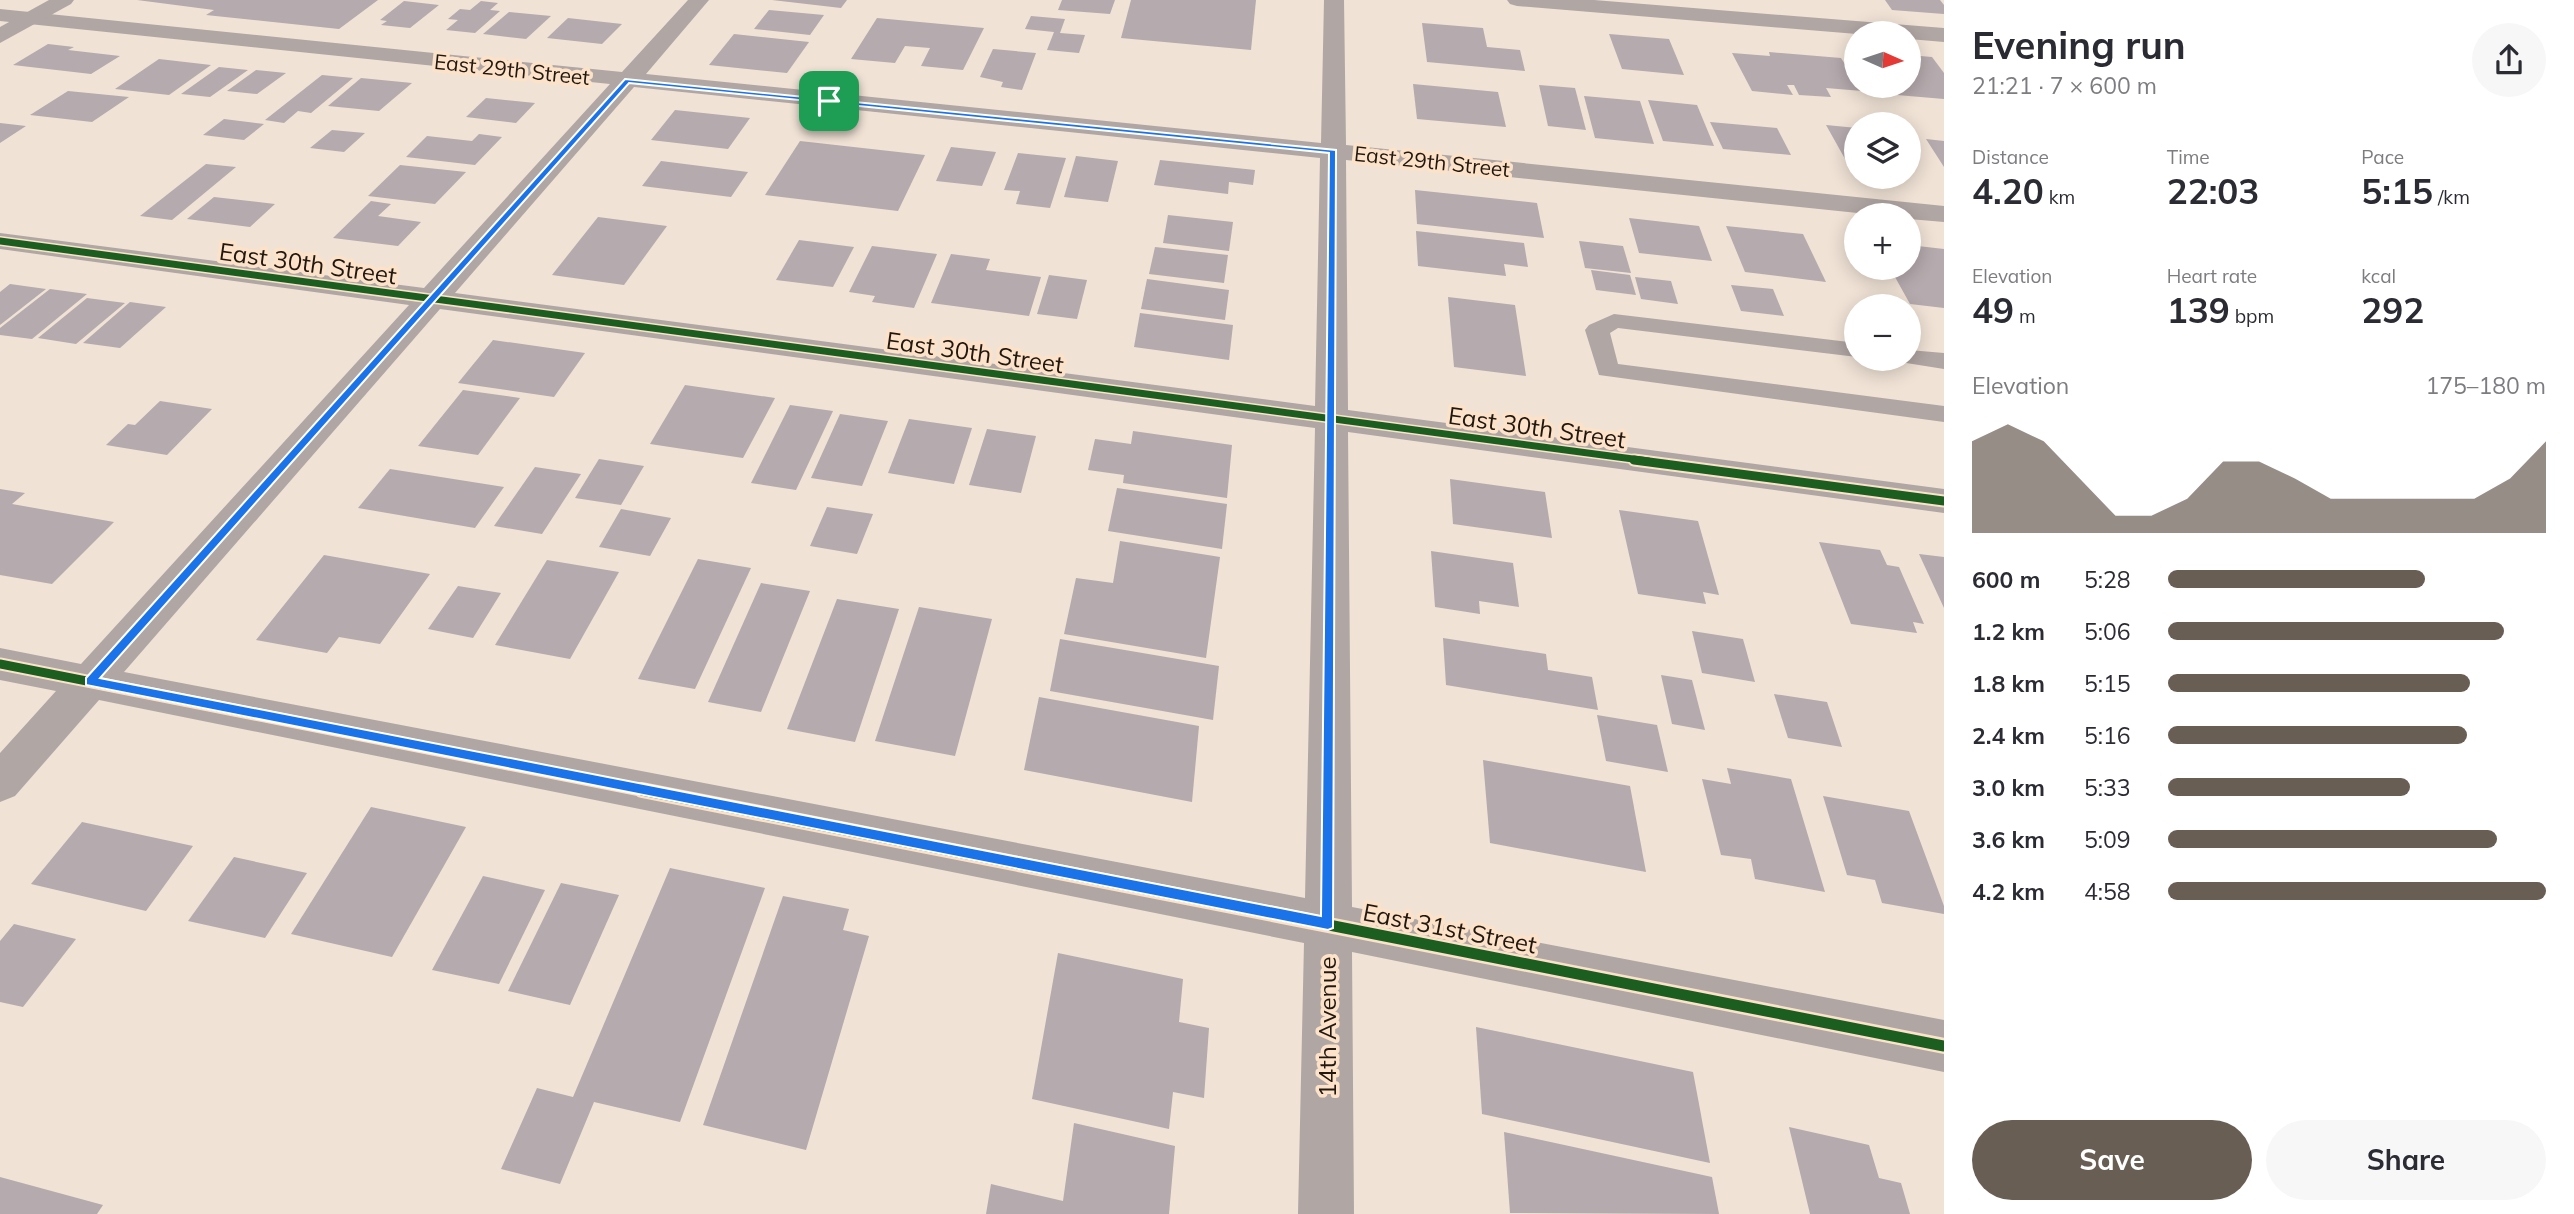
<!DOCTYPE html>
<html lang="en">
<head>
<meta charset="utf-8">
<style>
	:root { --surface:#fff; --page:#f7f7f7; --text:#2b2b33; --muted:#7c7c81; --accent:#695e54 }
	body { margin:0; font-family:Mulish,sans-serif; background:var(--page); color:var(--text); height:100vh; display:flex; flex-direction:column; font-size:26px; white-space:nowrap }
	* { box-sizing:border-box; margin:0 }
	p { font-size:23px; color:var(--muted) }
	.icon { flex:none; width:38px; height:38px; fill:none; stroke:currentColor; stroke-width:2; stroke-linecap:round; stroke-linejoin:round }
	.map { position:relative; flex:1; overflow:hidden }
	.side { display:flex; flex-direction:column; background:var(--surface); width:630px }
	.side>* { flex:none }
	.needle { width:46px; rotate:93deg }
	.tools { position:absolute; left:1844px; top:21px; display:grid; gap:14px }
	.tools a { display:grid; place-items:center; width:77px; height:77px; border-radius:50%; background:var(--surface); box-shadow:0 4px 18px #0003; font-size:35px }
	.pin { position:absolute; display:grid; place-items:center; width:60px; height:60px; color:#fff; margin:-30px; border-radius:14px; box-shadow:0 4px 10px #0006 }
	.round { display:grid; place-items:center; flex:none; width:74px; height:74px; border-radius:37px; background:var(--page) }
	.summary { display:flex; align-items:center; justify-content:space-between; height:119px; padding:0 28px }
	h1 { font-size:38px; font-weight:700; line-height:52px }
	.metrics { display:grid; grid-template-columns:repeat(3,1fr); gap:10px; height:119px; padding:7px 28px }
	.metrics div { display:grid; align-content:center }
	.metrics b { font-size:35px; font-weight:700 }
	.metrics small { font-size:19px; font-weight:400 }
	.metrics p { font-size:19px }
	.chart { height:196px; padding:14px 28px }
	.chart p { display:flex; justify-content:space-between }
	.chart svg { width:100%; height:126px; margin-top:7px; fill:var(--accent); opacity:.7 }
	.cta { display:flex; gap:14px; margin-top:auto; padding:14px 28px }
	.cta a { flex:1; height:80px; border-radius:42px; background:var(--accent); color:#fff; font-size:28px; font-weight:700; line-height:80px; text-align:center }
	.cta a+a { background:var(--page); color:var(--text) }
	ul { padding:0 28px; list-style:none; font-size:23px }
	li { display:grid; grid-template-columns:112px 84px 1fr; align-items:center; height:52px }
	li i { height:18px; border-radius:9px; background:var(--accent) }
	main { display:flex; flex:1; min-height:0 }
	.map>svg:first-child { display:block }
</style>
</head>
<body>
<main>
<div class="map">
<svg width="1944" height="1214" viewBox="0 0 1944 1214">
	<rect width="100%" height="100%" fill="#f0e2d5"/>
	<g fill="#b5aaad">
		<polygon points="137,0 378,0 339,29 206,15 214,10"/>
		<polygon points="772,0 847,0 841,8"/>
		<polygon points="1062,0 1115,0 1110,14 1058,10"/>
		<polygon points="1131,0 1256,0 1251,50 1121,38"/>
		<polygon points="1885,0 1940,0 1944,5 1944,14 1892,10"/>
		<polygon points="404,1 439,5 410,28 381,25 387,21 380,20"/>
		<polygon points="481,1 498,3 490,10 500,11 475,33 446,30 458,20 448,19 460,9 470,10"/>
		<polygon points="769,10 824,15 810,35 754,29"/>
		<polygon points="509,12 551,16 526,39 483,34"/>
		<polygon points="1031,16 1065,19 1060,33 1085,35 1079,53 1047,50 1054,32 1025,29"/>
		<polygon points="568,18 622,24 602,44 547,38"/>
		<polygon points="877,18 984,28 963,70 921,66 930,48 905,46 895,63 851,59"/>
		<polygon points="1422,23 1483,28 1487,47 1520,50 1525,71 1427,62"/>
		<polygon points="734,34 809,42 787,73 709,65"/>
		<polygon points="1609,34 1669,39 1684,75 1622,69"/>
		<polygon points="48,44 74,47 68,50 120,56 91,74 13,65"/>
		<polygon points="993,49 1036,53 1022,90 1001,87 1003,82 980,77"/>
		<polygon points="1769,52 1841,58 1862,91 1826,88 1831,97 1799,95 1794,85 1787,85 1793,95 1752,91 1732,53 1770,56"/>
		<polygon points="1909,55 1932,57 1944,73 1944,99 1897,95 1891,86 1909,86"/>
		<polygon points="159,59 211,65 169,95 115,89"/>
		<polygon points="219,67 248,70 210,97 181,94"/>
		<polygon points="256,70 286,73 257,94 227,91"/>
		<polygon points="322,75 353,78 311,113 298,111 284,123 265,120"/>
		<polygon points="361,78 412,83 379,111 328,106"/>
		<polygon points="1413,84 1498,92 1506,127 1417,119"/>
		<polygon points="1539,85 1575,88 1586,130 1548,126"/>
		<polygon points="68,91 129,97 92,122 30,115"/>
		<polygon points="1584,96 1640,101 1654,144 1595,138"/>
		<polygon points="486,98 535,103 516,123 466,117"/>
		<polygon points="1648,100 1697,105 1714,146 1663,141"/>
		<polygon points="675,110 750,118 728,149 651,140"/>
		<polygon points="224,119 264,124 244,140 203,135"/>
		<polygon points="1710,122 1777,128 1791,155 1723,149"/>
		<polygon points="0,123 26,126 0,143"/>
		<polygon points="1826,125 1857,128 1857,167 1849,166"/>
		<polygon points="332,130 365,133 344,152 310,148"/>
		<polygon points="479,134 502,137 475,165 406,157 427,136 472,141"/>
		<polygon points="1926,139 1944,141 1944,167"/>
		<polygon points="800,141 925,155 898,211 765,195"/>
		<polygon points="951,147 996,152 982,186 936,181"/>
		<polygon points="1018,153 1066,158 1050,208 1016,204 1020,191 1004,190"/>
		<polygon points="1076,156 1118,161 1108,202 1064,197"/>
		<polygon points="1160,160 1255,170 1253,185 1229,182 1228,194 1154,185"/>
		<polygon points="661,161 748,172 731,197 642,186"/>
		<polygon points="206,164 236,167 172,220 140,216"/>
		<polygon points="400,165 466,172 435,204 368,196"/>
		<polygon points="1415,190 1537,203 1544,238 1417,224"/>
		<polygon points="214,197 275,204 250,227 187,219"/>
		<polygon points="371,201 391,204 378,216 421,222 398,246 333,238"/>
		<polygon points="1168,215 1233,222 1229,251 1163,243"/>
		<polygon points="598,217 667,226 624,285 552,275"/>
		<polygon points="1629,218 1699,226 1712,261 1639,253"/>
		<polygon points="1726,226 1803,234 1826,282 1745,272"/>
		<polygon points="1416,231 1524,243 1528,267 1504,264 1506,276 1418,266"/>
		<polygon points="799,240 854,247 833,287 776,280"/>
		<polygon points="1579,241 1623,246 1631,273 1585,268"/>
		<polygon points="1909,245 1944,249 1944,308 1910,304 1890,268 1909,268"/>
		<polygon points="872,246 937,254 914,308 872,302 875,296 849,292"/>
		<polygon points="1155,247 1228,255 1224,283 1149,274"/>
		<polygon points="951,254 990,259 986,270 1041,277 1029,316 931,303"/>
		<polygon points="1591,270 1630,275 1636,295 1596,290"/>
		<polygon points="1049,275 1087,280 1077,319 1037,314"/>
		<polygon points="1635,277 1671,281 1678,304 1641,299"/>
		<polygon points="1147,279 1229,290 1225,320 1141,309"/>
		<polygon points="10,284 46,289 0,325 0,292"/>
		<polygon points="1731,285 1773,289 1784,316 1741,311"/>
		<polygon points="50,289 87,294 32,339 0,335 0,328"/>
		<polygon points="1448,297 1515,305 1526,376 1454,367"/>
		<polygon points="87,298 125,303 76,344 38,338"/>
		<polygon points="130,302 166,307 120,348 83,343"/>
		<polygon points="1140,313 1233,325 1229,360 1134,347"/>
		<polygon points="493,340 585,353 554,397 458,383"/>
		<polygon points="685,385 775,398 743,458 650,444"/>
		<polygon points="463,390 520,398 478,455 418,446"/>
		<polygon points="160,401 212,409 167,455 106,445 128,424 135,425"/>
		<polygon points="790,405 833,411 796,490 751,483"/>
		<polygon points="840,414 888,421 862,486 811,478"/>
		<polygon points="909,419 972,428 954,484 888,473"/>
		<polygon points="987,429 1036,436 1021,493 969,485"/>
		<polygon points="1133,431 1232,445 1227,498 1123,483 1124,475 1088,470 1095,439 1131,444"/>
		<polygon points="599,459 644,466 621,505 575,498"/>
		<polygon points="535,467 581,474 542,534 494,526"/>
		<polygon points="390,469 504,487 475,528 358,508"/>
		<polygon points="1450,479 1545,492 1552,538 1453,524"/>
		<polygon points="1117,488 1227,504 1222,549 1108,531"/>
		<polygon points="0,489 25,493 12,504 114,522 52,584 0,575"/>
		<polygon points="827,507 873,514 857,554 810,546"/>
		<polygon points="621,509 671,518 650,556 599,547"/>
		<polygon points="1619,510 1698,521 1719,595 1703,592 1706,604 1638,594"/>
		<polygon points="1120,541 1220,557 1206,658 1064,634 1076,578 1113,583"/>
		<polygon points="1819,542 1880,550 1887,565 1899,567 1924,624 1913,622 1917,633 1851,624"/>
		<polygon points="1431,551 1513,563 1519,607 1479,601 1480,614 1435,607"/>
		<polygon points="1919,554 1944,557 1944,608"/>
		<polygon points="324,555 430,574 380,644 339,637 327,653 256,640"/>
		<polygon points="698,559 751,568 695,689 638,679"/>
		<polygon points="547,560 619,572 570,659 495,645"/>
		<polygon points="761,583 810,591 761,712 708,702"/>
		<polygon points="458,586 501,593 473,638 428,629"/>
		<polygon points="837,599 899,609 855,742 787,729"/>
		<polygon points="919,607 992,619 955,756 875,741"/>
		<polygon points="1692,631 1743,639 1755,682 1702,673"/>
		<polygon points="1443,638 1546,654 1548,670 1592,677 1598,710 1446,685"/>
		<polygon points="1060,639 1219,666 1213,720 1050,691"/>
		<polygon points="1661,675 1692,680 1705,730 1672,724"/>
		<polygon points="1774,694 1827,702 1842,747 1788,738"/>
		<polygon points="1039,697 1199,726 1192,802 1024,770"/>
		<polygon points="1597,715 1657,725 1668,772 1606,761"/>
		<polygon points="1483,760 1630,786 1646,872 1490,843"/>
		<polygon points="1727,768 1791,779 1825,892 1755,879 1751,859 1721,855 1702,779 1731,784"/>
		<polygon points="1823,796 1909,811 1944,906 1944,914 1882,903 1875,880 1847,875"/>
		<polygon points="371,807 466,827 392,957 291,934"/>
		<polygon points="82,822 193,846 146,911 31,884"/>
		<polygon points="234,857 307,873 265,938 188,921"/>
		<polygon points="670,868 765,888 680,1122 594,1102 560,1184 501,1169 537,1088 573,1097"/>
		<polygon points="483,876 545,890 499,984 432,970"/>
		<polygon points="561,883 619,895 570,1005 508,991"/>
		<polygon points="783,896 849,909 843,930 869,936 806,1150 703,1125"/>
		<polygon points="14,924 76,939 23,1007 0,1002 0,941"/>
		<polygon points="1058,953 1183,979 1179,1022 1209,1028 1204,1098 1173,1092 1169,1129 1032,1099"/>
		<polygon points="1476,1027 1693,1072 1710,1163 1482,1114"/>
		<polygon points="1074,1123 1175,1146 1169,1214 986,1214 991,1184 1063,1201"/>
		<polygon points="1789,1127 1869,1145 1879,1178 1901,1183 1910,1214 1810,1214"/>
		<polygon points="1504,1132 1712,1177 1719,1214 1510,1213"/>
		<polygon points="0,1177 103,1205 97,1214 0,1214"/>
	</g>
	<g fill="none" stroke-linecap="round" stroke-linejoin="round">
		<g fill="#b0a6a4" fill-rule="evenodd">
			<polygon points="1614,314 1857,343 1857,357 1618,328 1610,333 1618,364 1944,406 1944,422 1599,375 1585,330 1589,325"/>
			<polygon points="1909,350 1944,353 1944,369 1900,362 1898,359 1909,359"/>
		</g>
		<g fill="#b0a6a4" fill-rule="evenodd">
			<path d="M688,0h21l-63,74 675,69 3,-143h20l2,145 598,61v16l-35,-3v-4h-32l-531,-55 2,250 596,79v24l-596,-81 4,475 592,113v52l-592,-120 2,262h-56l6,-271 -1205,-243 -84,96 -15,6v-49l56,-62 -56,-11v-32l81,16 328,-359 -409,-56v-16l424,55 186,-204 -610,-63v-12l622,63zM634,87l686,71 -5,248 -860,-113zM440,309l875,119 -10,470 -1181,-226z"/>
			<polygon points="1507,0 1594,0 1944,28 1944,42 1909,39 1909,33 1857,34 1517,6 1510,4"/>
		</g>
		<polygon fill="#b0a6a4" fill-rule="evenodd" points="49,0 74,0 71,4 0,43 0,27"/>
		<g stroke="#fce2c9" stroke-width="10">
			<polyline id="cycleway-far2" points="0,241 1648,461"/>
		</g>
		<g stroke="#fce2c9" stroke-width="13">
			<g id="cycleway-far1">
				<polyline points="1634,460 1944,501"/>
				<polyline points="0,664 651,792"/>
			</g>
		</g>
		<g stroke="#fce2c9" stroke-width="16">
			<polyline id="cycleway" points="642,790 1944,1046"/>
		</g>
		<use href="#cycleway-far2" stroke="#1b5e20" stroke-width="7"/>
		<use href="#cycleway-far1" stroke="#1b5e20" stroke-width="9"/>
		<use href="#cycleway" stroke="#1b5e20" stroke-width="11"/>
	</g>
	<path fill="#1a73e8" stroke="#fff" stroke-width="2" fill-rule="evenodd" d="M625,79l711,71 -3,778 -5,2 -1242,-245v-7zM629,83l700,70 -8,763 -1221,-238z"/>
	<g text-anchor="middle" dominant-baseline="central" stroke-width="7" stroke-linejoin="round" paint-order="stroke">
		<g font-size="21" fill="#21170f" stroke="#fce2c9">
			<text transform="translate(512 69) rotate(6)">East 29th Street</text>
			<text transform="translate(1432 161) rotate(6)">East 29th Street</text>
		</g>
		<g font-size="24" fill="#21170f" stroke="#fce2c9">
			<text transform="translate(308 263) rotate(8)">East 30th Street</text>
			<text transform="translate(975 352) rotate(8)">East 30th Street</text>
			<text transform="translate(1537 427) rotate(8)">East 30th Street</text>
			<text transform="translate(1450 928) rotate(11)">East 31st Street</text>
			<text transform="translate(1327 1027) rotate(-90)">14th Avenue</text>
		</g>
	</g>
</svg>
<div class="tools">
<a><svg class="needle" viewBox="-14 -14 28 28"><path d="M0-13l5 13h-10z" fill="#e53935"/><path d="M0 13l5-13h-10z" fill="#7c7c81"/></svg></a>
<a><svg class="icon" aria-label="layers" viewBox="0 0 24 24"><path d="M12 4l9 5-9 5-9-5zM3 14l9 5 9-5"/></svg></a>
<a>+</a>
<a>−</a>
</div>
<div class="pin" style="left:829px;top:101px;background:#1e9e55"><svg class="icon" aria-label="arrive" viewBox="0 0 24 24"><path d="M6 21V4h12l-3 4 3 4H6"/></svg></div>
</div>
<section class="side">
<div class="summary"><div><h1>Evening run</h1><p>21:21 · 7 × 600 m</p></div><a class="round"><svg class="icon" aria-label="share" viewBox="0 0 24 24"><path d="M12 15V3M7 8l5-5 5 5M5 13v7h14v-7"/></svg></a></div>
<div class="metrics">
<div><p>Distance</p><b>4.20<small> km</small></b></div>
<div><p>Time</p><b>22:03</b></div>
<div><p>Pace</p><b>5:15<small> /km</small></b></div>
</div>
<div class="metrics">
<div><p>Elevation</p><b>49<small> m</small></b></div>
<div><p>Heart rate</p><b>139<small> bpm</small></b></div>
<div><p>kcal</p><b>292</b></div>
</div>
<div class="chart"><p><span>Elevation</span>175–180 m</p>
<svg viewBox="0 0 160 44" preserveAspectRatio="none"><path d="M0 44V12L10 6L20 12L30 25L40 38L50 38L60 32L70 19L80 19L90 25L100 32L110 32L120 32L130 32L140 32L150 25L160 12V44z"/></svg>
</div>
<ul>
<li><b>600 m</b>5:28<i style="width:68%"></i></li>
<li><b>1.2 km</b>5:06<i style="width:89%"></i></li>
<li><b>1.8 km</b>5:15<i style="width:80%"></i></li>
<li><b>2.4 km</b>5:16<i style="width:79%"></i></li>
<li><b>3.0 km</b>5:33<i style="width:64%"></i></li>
<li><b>3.6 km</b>5:09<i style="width:87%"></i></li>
<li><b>4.2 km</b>4:58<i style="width:100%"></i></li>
</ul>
<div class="cta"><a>Save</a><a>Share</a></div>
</section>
</main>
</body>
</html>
